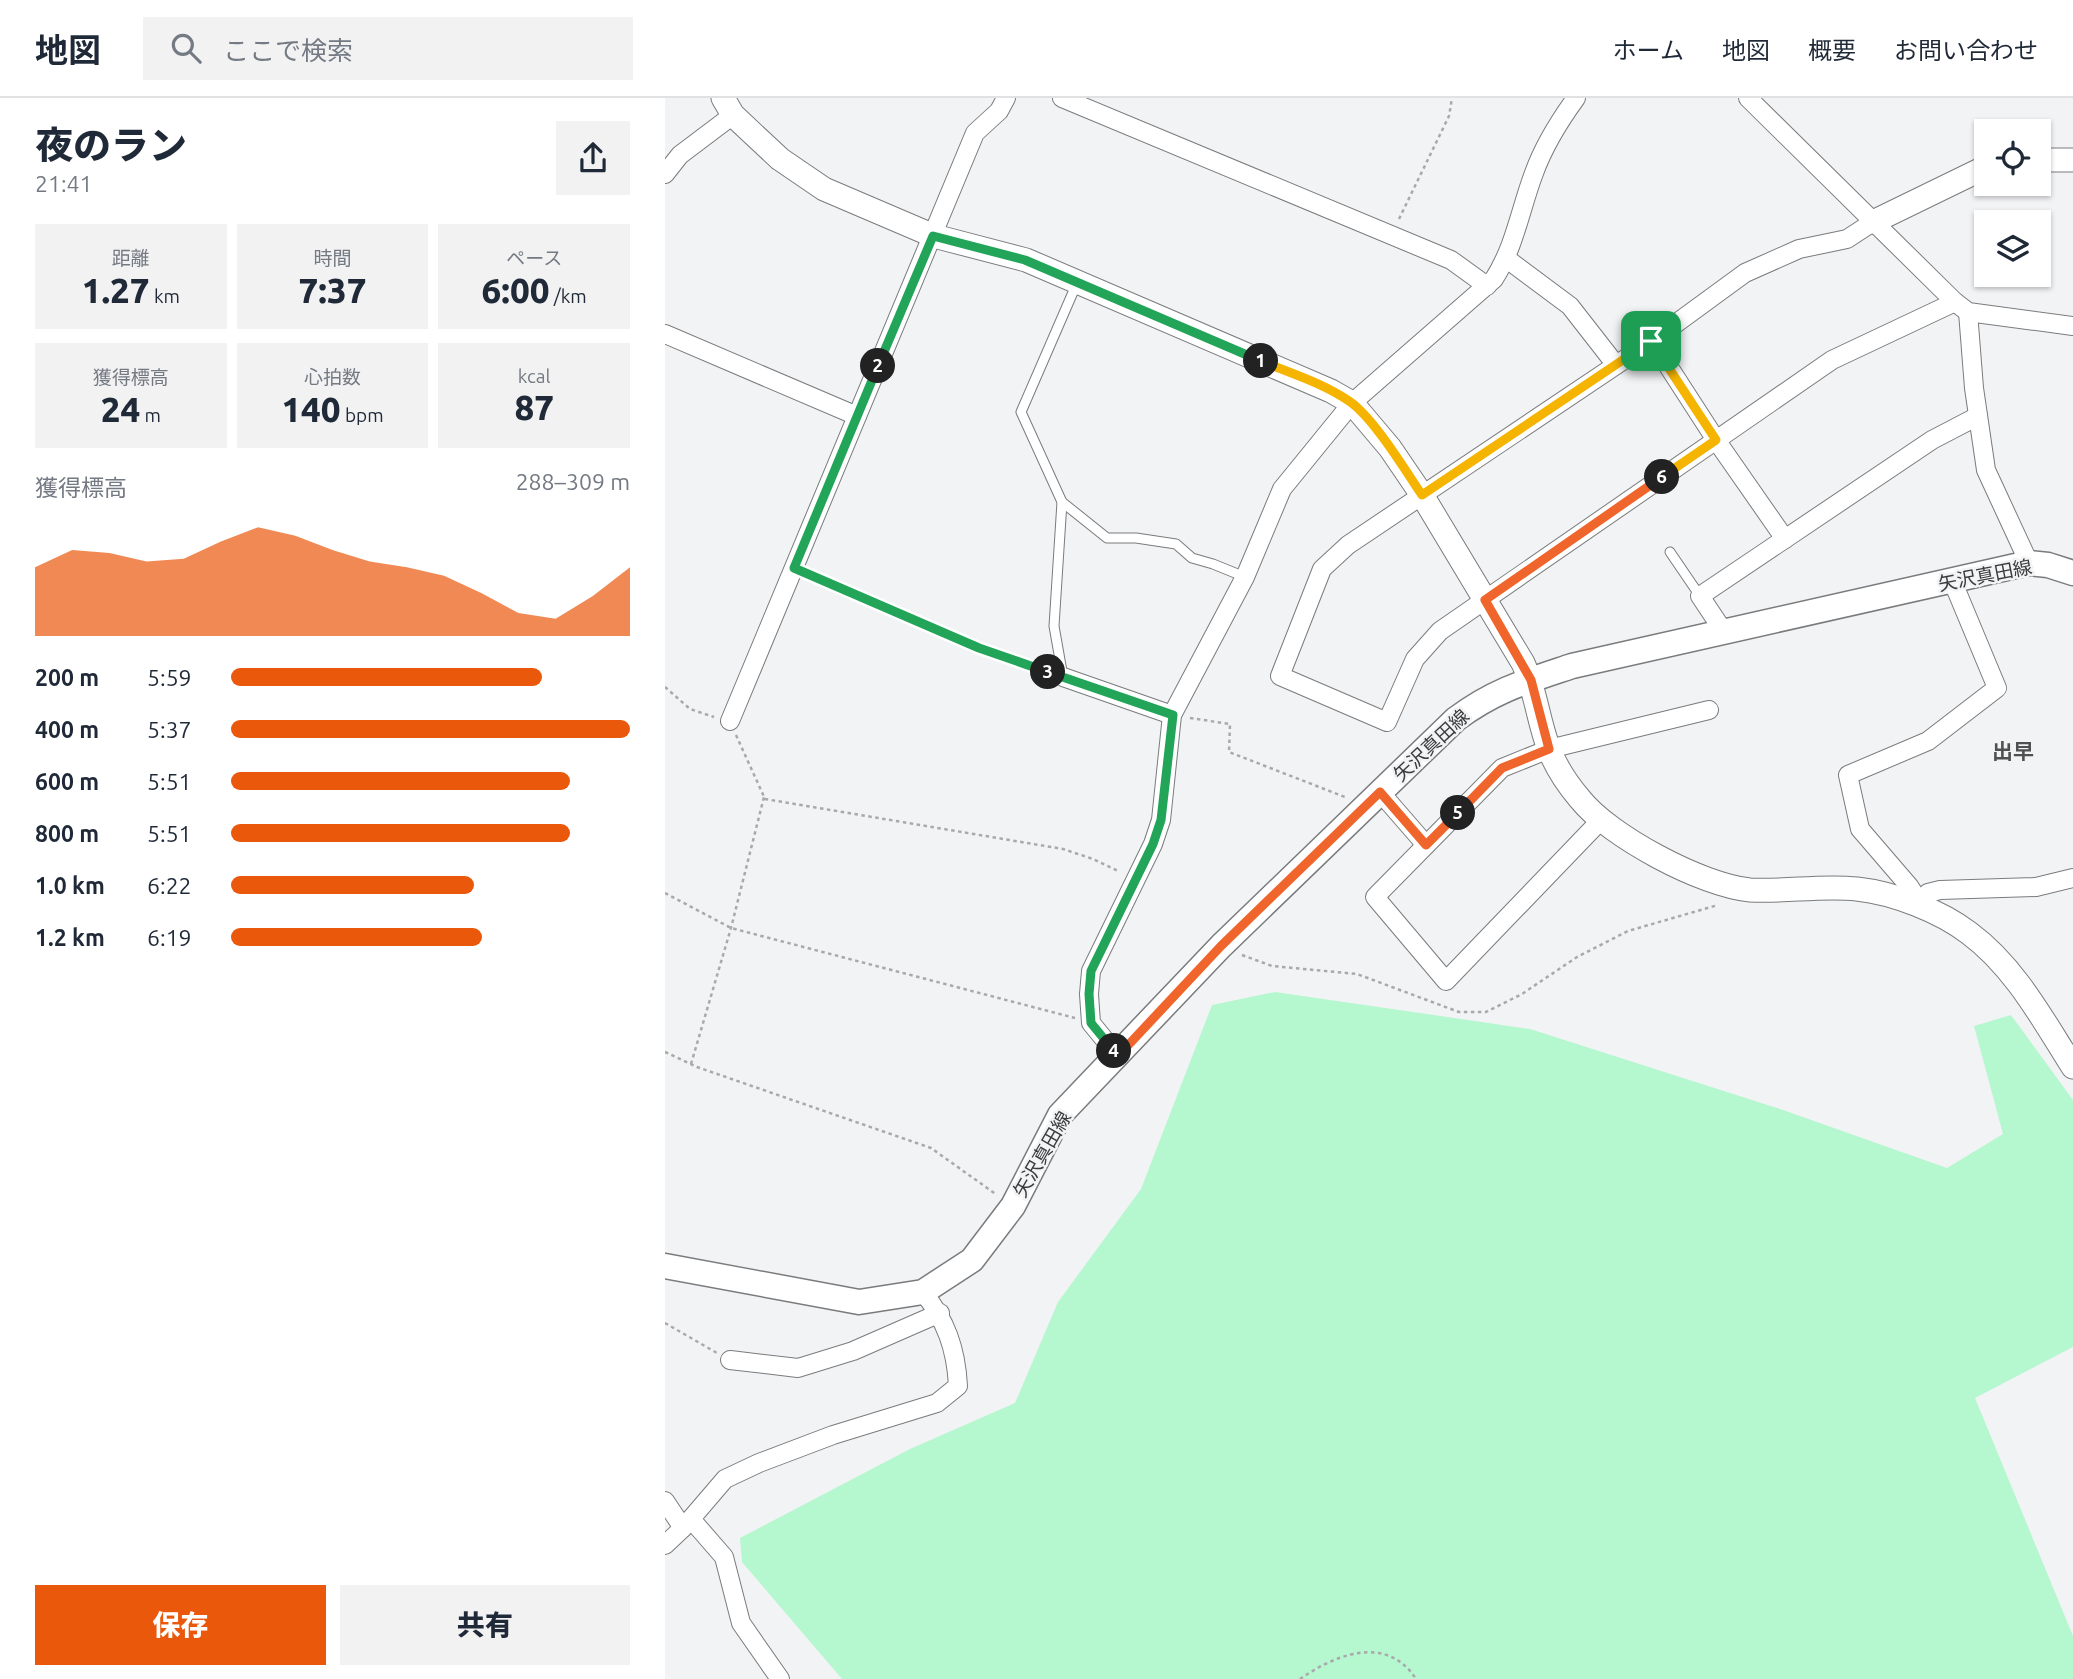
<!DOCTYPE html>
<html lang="ja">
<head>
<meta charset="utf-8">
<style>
	:root { --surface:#fff; --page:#f2f2f3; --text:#1f2937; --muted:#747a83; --line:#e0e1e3; --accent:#ea580c }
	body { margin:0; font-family:Ubuntu,"Noto Sans JP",sans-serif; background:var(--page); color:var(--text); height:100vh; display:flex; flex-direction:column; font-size:26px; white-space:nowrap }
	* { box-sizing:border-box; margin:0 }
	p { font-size:23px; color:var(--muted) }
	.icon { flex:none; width:38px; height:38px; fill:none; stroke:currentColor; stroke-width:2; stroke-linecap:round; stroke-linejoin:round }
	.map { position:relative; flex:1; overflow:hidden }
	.drawer { display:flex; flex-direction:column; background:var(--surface); width:665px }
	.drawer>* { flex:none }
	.controls { position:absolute; left:1309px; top:21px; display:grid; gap:14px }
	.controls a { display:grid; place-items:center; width:77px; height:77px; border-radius:0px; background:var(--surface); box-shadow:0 2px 5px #0004; font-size:35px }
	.pin { position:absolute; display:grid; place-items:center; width:60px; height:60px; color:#fff; margin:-30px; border-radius:14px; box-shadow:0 4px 10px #0006 }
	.km { position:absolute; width:35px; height:35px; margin:-18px; border-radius:50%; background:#222; color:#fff; font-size:19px; line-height:35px; text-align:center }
	.round { display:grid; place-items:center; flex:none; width:74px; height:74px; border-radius:0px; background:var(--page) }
	.headline { display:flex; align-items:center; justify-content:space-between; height:119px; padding:0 35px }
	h1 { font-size:38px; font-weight:800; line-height:52px }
	.stats { display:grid; grid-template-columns:repeat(3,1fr); gap:10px; height:119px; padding:7px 35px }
	.stats div { display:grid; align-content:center; border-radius:0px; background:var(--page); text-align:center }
	.stats b { font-size:35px; font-weight:800 }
	.stats small { font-size:19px; font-weight:400 }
	.stats p { font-size:19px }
	.chart { height:196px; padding:14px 35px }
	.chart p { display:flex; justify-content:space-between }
	.chart svg { width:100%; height:126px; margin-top:7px; fill:var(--accent); opacity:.7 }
	.primary-button { display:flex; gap:14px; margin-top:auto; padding:14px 35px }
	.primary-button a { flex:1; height:80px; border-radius:0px; background:var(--accent); color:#fff; font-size:28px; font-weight:800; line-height:80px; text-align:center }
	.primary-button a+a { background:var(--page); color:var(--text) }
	ul { padding:0 35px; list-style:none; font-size:23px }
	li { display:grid; grid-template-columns:112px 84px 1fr; align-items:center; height:52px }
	li i { height:18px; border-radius:9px; background:var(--accent) }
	header { display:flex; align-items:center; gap:42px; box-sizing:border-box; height:98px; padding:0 35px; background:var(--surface); border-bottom:2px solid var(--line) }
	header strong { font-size:33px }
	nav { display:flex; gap:38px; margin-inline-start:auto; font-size:24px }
	.search { width:490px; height:63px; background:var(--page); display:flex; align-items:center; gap:18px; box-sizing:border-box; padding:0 24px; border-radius:0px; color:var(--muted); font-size:26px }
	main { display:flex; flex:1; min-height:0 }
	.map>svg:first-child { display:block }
</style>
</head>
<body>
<header>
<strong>地図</strong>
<div class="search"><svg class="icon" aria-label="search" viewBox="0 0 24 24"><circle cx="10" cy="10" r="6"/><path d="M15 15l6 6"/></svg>ここで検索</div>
<nav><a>ホーム</a><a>地図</a><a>概要</a><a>お問い合わせ</a></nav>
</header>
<main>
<section class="drawer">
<div class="headline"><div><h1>夜のラン</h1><p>21:41</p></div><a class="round"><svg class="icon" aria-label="share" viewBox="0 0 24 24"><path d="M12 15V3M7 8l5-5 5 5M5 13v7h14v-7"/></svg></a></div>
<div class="stats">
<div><p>距離</p><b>1.27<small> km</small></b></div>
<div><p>時間</p><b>7:37</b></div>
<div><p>ペース</p><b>6:00<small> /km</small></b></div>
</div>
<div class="stats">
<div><p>獲得標高</p><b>24<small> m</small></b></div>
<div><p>心拍数</p><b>140<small> bpm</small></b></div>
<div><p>kcal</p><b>87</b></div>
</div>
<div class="chart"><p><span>獲得標高</span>288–309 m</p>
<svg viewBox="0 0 160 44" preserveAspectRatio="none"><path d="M0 44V20L10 14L20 15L30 18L40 17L50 11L60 6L70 9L80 14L90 18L100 20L110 23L120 29L130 36L140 38L150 30L160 20V44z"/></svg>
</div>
<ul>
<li><b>200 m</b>5:59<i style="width:78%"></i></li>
<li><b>400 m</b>5:37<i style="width:100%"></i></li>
<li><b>600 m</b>5:51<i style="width:85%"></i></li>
<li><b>800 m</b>5:51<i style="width:85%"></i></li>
<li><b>1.0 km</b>6:22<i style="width:61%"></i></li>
<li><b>1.2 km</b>6:19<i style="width:63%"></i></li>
</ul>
<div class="primary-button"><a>保存</a><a>共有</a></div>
</section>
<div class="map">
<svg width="1408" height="1581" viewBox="0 0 1408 1581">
	<rect width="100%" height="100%" fill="#f2f3f5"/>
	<polygon fill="#b5f7cf" points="610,894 865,931 1118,1012 1282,1070 1338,1036 1309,928 1346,917 1408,1002 1408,1249 1310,1300 1408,1538 1408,1581 177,1581 77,1464 75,1440 245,1351 350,1305 393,1204 476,1091 547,907"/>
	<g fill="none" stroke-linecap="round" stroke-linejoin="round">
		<g stroke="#7a7b7d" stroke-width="11">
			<g id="service">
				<polyline points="397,404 442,440 471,440 511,446 527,460 548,466 580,479"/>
				<polyline points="1005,454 1035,498"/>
				<polyline points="398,579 389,528 397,404 356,314 412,185"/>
			</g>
		</g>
		<g stroke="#7a7b7d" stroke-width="20">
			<g id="minor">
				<polyline points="397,0 786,162 822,188"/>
				<polyline points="1083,0 1290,204 1303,214 1408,228"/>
				<polyline points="0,76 15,57 68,17"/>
				<polyline points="1208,124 1182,141 1134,151 1080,175 987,243 683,447 657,471 615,578 722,624 750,561 775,533 1167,262 1290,204"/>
				<polyline points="842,161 905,208 951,267"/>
				<polyline points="1303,214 1309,290 1321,372 1364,465"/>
				<polyline points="0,236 192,318"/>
				<polyline points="987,243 1051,342 1120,441"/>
				<polyline points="1059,534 1035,498 1267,342 1313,318"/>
				<polyline points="398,579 507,617"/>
				<polyline points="65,623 310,35 334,13 341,0"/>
				<polyline points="715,694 761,747"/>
				<polyline points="935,723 781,883 710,799 837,670 884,651 1044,612"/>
				<polyline points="1257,808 1244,788 1195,731 1183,677 1263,643 1332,590 1287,482"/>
				<polyline points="1257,808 1263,795 1275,792 1371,789 1408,780"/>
				<path d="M453,958l-27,-33 -2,-29 2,-23 62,-127 8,-24 11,-105 73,-138 37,-88 70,-86 142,-124c21,-33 26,-69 40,-106 9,-25 26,-53 42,-75"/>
				<polyline points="65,1262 133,1270 188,1253 275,1215"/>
				<polyline points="0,1403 18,1430"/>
				<polyline points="26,1421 59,1459 76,1525 115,1581"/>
				<path d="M0,1447l18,-17 42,-49 34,-16 74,-28 104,-32 21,-17c-2,-38 -12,-65 -35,-94"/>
			</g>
		</g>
		<g stroke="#7a7b7d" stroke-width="25">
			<g id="tertiary">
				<path d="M58,0l10,17 47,44 44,30 110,47 92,24 305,131 21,12 38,45 32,47 101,168c13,28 15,58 26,86 7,18 19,36 31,50 29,37 123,87 170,91 36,2 72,-5 107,-1 37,4 83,22 112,44 46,34 74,87 104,134"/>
				<polyline points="1374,62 1408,62"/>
				<polyline points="1208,124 1321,69"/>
			</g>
		</g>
		<g stroke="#7a7b7d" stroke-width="27">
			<path id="secondary" d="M0,1168l194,36 64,-10 49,-32 41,-54 47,-91 161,-169 235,-227c39,-29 71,-38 116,-53l457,-103 19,2 25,8"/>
		</g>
		<g stroke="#a8a9aa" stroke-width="2.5" stroke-dasharray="3.5 3.5" stroke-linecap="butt">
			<polyline points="734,121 784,18 787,0"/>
			<polyline points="145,477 314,549 382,574"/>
			<polyline points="0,589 25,611 49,619"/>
			<polyline points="525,620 565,626 564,654 680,699"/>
			<polyline points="71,637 100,701 398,751 428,761 455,774"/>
			<polyline points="0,795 66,830 410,920"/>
			<polyline points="577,857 607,868 692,876 794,914 821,914 857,896 912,859 963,833 1053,807"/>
			<polyline points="0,954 32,969 266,1050 332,1097"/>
			<polyline points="26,966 66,830 99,699"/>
			<polyline points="0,1225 52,1255"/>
			<path d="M635,1581c36,-25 87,-45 116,0"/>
		</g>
		<use href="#service" stroke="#fff" stroke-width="9"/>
		<use href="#minor" stroke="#fff" stroke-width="18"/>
		<use href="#tertiary" stroke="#fff" stroke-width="23"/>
		<use href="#secondary" stroke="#fff" stroke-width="24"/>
	</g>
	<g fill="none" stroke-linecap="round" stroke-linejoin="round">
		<g stroke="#fff" stroke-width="14">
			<path id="split-1" d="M596,263c29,12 62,22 88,40 24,16 56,69 73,94l229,-154"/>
		</g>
		<g stroke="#fff" stroke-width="14">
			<polyline id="split-2" points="213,268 268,138 360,162 596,263"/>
		</g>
		<g stroke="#fff" stroke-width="14">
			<polyline id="split-3" points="213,268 129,470 314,550 383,574"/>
		</g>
		<g stroke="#fff" stroke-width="14">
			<polyline id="split-4" points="383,574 508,617 496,722 488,746 426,873 424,896 426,925 449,953"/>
		</g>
		<g stroke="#fff" stroke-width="14">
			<polyline id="split-5" points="449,953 453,958 556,848 715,694 761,747 793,715"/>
		</g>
		<g stroke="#fff" stroke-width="14">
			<polyline id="split-6" points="793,715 837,670 884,651 866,582 820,502 997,379"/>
		</g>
		<g stroke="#fff" stroke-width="14">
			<polyline id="split-7" points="986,243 1051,342 997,379"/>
		</g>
		<use href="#split-1" stroke="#f5b400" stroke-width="9"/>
		<use href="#split-2" stroke="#22a559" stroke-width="9"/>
		<use href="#split-3" stroke="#22a559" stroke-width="9"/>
		<use href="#split-4" stroke="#22a559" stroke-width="9"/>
		<use href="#split-5" stroke="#f0652b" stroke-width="9"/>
		<use href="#split-6" stroke="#f0652b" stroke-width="9"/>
		<use href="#split-7" stroke="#f5b400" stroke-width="9"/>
	</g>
	<g text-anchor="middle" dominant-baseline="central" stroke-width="5" stroke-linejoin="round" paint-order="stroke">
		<g font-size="19" fill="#3b3b3c" stroke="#f2f3f5">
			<text transform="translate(1320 477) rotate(-11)">矢沢真田線</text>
			<text transform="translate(766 647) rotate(-43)">矢沢真田線</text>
			<text transform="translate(377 1056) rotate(-60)">矢沢真田線</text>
		</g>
		<g font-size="21" font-weight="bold" fill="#4f5051" stroke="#f2f3f5">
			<text x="1348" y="653">出早</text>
		</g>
	</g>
</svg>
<div class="controls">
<a><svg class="icon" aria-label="locate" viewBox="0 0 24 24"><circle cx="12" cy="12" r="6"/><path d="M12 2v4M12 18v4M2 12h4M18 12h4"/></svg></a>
<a><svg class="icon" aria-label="layers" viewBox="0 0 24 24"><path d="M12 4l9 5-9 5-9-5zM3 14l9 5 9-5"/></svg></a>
</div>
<div class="pin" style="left:986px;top:243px;background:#1e9e55"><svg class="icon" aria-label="arrive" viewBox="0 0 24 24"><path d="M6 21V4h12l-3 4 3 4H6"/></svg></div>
<b class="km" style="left:596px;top:263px">1</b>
<b class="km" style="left:213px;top:268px">2</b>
<b class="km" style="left:383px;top:574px">3</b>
<b class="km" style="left:449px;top:953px">4</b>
<b class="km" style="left:793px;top:715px">5</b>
<b class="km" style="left:997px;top:379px">6</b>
</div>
</main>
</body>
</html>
